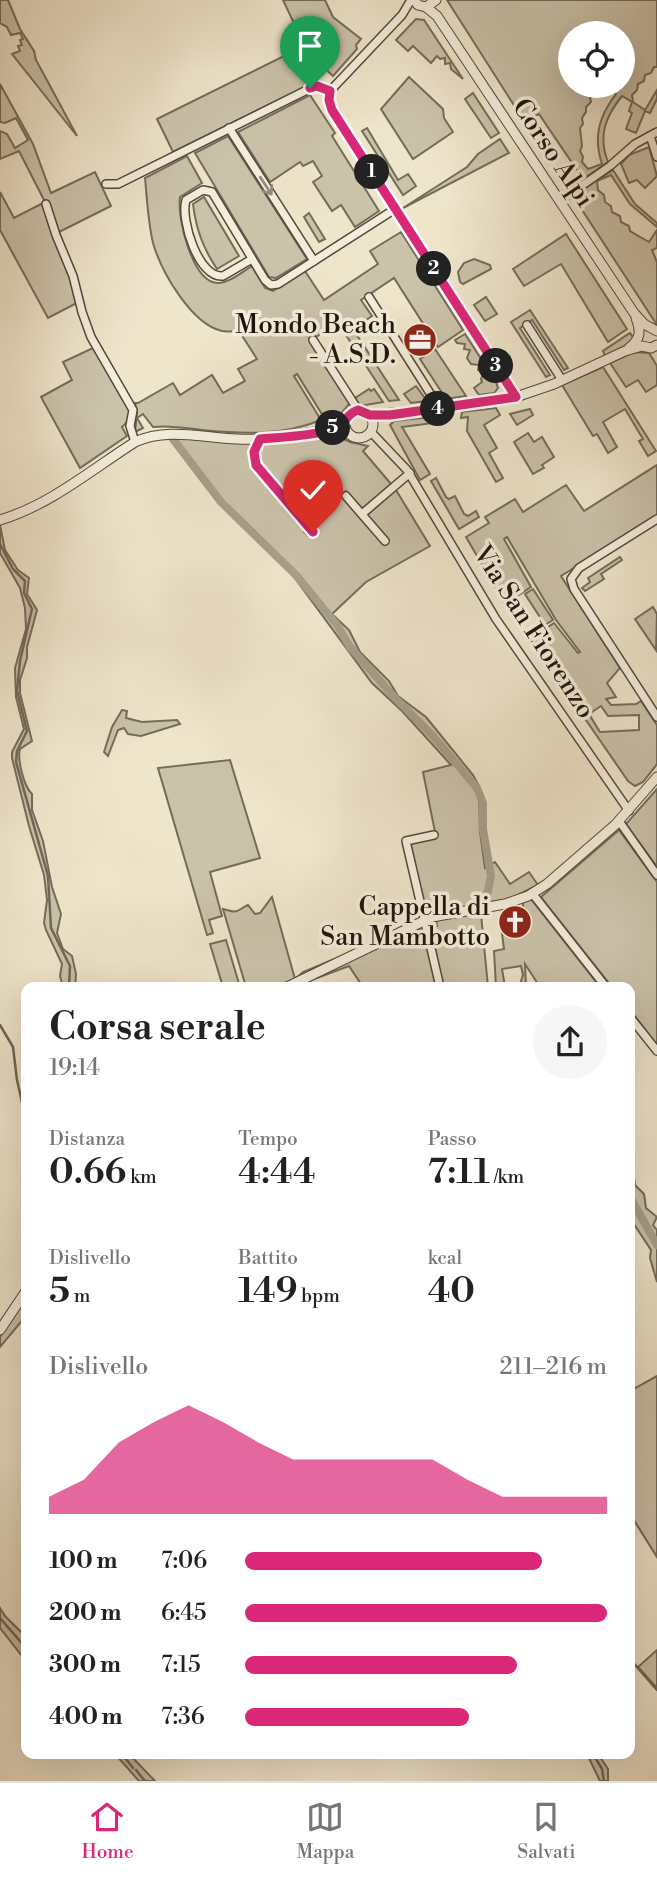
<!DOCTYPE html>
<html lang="it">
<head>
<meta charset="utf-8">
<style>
	:root { --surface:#fff; --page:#f6f6f6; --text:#222; --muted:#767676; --line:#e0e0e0; --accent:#db2777 }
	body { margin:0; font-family:"Libre Bodoni",serif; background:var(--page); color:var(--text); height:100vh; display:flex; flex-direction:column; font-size:26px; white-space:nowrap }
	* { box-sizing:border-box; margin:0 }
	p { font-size:23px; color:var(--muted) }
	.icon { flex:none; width:38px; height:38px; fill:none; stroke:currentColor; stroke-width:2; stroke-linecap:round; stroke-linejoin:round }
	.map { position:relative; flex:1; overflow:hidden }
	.drawer { position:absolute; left:21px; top:982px; width:614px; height:777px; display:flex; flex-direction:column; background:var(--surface); border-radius:14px; box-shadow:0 7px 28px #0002 }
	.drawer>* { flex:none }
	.fabs { position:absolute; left:558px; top:21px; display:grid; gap:14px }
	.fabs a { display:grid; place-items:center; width:77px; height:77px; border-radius:50%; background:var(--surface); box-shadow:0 7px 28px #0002; font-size:35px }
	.pin { position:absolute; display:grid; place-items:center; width:60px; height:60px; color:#fff; margin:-72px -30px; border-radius:50% 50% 50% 0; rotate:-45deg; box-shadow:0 0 7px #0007 }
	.pin .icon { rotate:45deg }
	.km { position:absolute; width:35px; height:35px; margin:-18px; border-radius:50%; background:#222; color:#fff; font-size:19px; line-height:35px; text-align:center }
	.round { display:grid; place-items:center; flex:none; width:74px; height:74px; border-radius:37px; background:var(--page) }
	.head { display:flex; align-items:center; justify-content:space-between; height:119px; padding:0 28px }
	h1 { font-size:38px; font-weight:600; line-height:52px }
	.metrics { display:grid; grid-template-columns:repeat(3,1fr); gap:10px; height:119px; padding:7px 28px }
	.metrics div { display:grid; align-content:center }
	.metrics b { font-size:35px; font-weight:600 }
	.metrics small { font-size:19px; font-weight:400 }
	.metrics p { font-size:19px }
	.chart { height:196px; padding:14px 28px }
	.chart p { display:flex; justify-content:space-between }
	.chart svg { width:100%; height:126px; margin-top:7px; fill:var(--accent); opacity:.7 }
	ul { padding:0 28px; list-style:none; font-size:23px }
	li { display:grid; grid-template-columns:112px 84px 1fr; align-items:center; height:52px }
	li i { height:18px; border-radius:9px; background:var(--accent) }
	.menu { display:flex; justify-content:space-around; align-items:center; height:98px; border-top:2px solid var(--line); background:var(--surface); font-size:19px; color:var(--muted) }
	.menu a { display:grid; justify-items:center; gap:4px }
	.menu .selected { color:var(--accent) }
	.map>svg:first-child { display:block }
</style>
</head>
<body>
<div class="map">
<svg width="657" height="1781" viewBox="0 0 657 1781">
	<rect width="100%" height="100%" fill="#efe5cb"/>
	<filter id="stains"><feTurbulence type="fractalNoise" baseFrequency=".00286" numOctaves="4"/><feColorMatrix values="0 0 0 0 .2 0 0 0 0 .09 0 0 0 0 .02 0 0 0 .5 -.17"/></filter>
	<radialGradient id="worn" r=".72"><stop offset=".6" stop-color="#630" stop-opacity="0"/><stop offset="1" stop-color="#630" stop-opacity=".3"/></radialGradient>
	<g fill="#cbc2aa" stroke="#746c5a" stroke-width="2" fill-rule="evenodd">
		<polygon points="0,0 8,0 20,29 34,51 36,60 77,136 12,54 20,51 18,46 22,45 20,40 23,39 20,33 11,35 7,27 0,23"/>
		<polygon points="283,0 325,0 333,17 361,39 356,45 357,49 333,76 308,53"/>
		<path d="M447,0h210v67h-3l-3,6 -6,2 -1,6 -6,3 -1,6 -5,5 1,7 12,8 12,-20v9l-7,14 -5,-2 -9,22 -10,-4 6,-16 -3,-2 3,-9 -10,-6c-17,21 -24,40 -14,66l-25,17 -44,-65 -15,7zM570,33h53v53h-16l9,8c-17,22 -23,43 -14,70l-14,5 -6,-7 1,-5 -3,-6 2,-5 -2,-18 3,-4 -1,-6 4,-6v-5l5,-5 -1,-4 12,-12h-32z"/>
		<polygon points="416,19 424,20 463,79 451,69 450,63 445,64 445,58 440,59 437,56 431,63 413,46 408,51 396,40"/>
		<polygon points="298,49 314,80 311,84 173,152 157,119"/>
		<polygon points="409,77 443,109 444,118 453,132 413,159 381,109"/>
		<polygon points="0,84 33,144 51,193 95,172 111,206 59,232 48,201 45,202 19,151 0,159 0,131 7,134 15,148 28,140 16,118 5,123 0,122"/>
		<polygon points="473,93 499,133 491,138 465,99"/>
		<polygon points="310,95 335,133 332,136 379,211 355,227 341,205 332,211 313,182 322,176 313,161 303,166 300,162 270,182 238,132"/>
		<polygon points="367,128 398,180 408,174 416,186 403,195 362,131"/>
		<polygon points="228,136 307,259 276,278 269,277 195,153"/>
		<polygon points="500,139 509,153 403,208 467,167 478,154"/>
		<polygon points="649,147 657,176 645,188 637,180 629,183 621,164 629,155"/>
		<path d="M187,156l15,27 -22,14c-3,21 12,84 37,86 11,1 25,-11 35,-17l13,22 8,3 32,-20 19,29 54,-36 -8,-13 31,-19 62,98 -25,17 -44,-69 -33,22 11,16 -19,13 46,71 -10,1 -51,-78 -22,14 -2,-3 -5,4 41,65 -11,13 -14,3 -28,-45 -3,2 27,44c-39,16 -79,14 -119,10 -16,-2 -33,-5 -49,-3l-10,-13 -6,4 6,10 -8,4 2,-19 -2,-10h3l35,-20 7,12 32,-20 11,18 22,-12 -7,-12 19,-10 -18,-28c-6,0 -12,1 -17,0 -31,-7 -61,-60 -69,-88 -5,-21 -6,-44 -8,-65z"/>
		<polygon points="613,170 635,204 657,223 657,227 630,204 611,175 597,181 598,190 604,195 605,202 611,206 612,212 620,216 621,222 629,226 630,231 649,242 657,230 657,248 652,250 657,262 657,325 573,196"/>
		<polygon points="0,192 14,218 43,203 70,274 77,303 48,318 0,230"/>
		<path d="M204,197l35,59 -22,13c-14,-21 -21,-40 -24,-65z"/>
		<polygon points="309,213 325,239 319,242 304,217"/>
		<polygon points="566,234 627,329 608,342 561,264 524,286 513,269"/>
		<polygon points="474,259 490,265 491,269 463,284 460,282 458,272 464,263"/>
		<polygon points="486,297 497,314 485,321 474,305"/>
		<polygon points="530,310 568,368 564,370 532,320 520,328 550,375 546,377 511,322"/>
		<polygon points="630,333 634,339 633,342 605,356 603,351"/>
		<polygon points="465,334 496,382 498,388 494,393 479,395 474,388 482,382 481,379 484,372 478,370 479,365 471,364 467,358 470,350 464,349 465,344 457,343 455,340"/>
		<path d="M93,348l36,59c2,10 0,14 -7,20l5,9 -47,32 -39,-71 31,-17 -9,-18z"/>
		<polygon points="435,349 466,396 446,399 420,359"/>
		<polygon points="634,352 649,353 657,366 657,385 646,392 638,380 626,387 610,363"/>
		<polygon points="603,367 656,451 648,456 639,441 643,439 625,409 603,422 617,447 608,453 597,434 593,436 562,385"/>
		<polygon points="416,386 427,401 411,403 404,394"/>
		<polygon points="369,389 371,391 374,389 383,402 360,406 355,398"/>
		<polygon points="496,408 500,415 484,425 497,448 489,453 503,478 496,482 467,431 468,417 461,418 462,412"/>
		<polygon points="530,409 533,415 517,425 510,414"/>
		<polygon points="440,416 441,422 402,427 430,474 420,480 390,425 394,421"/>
		<polygon points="330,433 350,442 368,446 363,451 391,484 362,509 346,491 341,495 384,544 389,540 367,515 396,490 430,546 366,582 332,614 349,630 360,652 389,681 398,696 426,717 473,775 479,786 480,832 485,868 495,862 510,884 529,872 538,885 505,901 435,912 426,910 408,843 436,837 423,772 451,765 402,711 372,683 294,577 218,502 168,437 255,443 251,455 253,467 303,525 304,532 308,536 314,531 258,463 257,455 261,443"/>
		<polygon points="528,433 534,442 542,437 554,457 542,465 544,468 533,474 514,442"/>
		<path d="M657,465v51l-96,60 59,92 -13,15 9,14 -10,2 5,6 25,-1 5,-3 16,24v39l-14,18 -8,4 -7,-5 -98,-142 24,-16 24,30 2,-1 -24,-32 -49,-83 -3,2 27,48 -26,17 -39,-67 23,-14 -4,-6 30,-18 8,13 43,-27 18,26zM601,706l7,10 31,-1v15l-39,2 -11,-18z"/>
		<polygon points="436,478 446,497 449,499 455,496 464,514 468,516 476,511 479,517 459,529 431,481"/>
		<path d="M0,525l5,25 13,20 11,8 -2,16 10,16 -10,37v11l-7,22v13l12,48 -12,8c-3,10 4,38 12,45v16l11,31 9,46 9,27 -4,19 6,16 9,7 4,18 -1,13h-12l-3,-11 2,-12 -16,-34 -2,-7 3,-23 -3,-25 -15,-49 -17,-68v-6l12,-23 -8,-32 -1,-29 11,-39 -1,-21 -5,-20 -20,-35z"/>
		<polygon points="620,557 622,560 601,574 604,579 585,591 582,588 590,582 588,578"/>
		<polygon points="533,589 553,620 545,625 525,594"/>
		<polygon points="653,607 657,614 656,650 635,619"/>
		<polygon points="122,710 127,711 126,718 142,722 177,720 180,724 141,736 128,734 124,728 118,730 108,756 104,752 112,727"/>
		<polygon points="230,760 260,858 210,872 222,916 209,920 213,933 207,935 158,768"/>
		<polygon points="657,789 657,867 626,824"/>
		<polygon points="619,830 657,882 657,1045 630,1010 630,987 612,987 541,897"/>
		<path d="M272,897l23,82 8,-7 41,-17 -62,32h-36l-23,-78c17,5 12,2 25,-4l7,9 5,-1z"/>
		<polygon points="530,898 600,987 540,987 525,964 526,987 519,987 523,975 521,966 502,969 505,987 496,987 494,951 504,949 501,926 509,919 508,925 522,927 523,902"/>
		<polygon points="471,913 481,914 488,987 443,987 431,928 437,926 436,920"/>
		<polygon points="416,929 423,930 425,935 437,987 363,987 349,966 298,985"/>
		<polygon points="226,940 240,987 223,987 210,944"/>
		<polygon points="630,1164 633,1168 635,1185 644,1194 646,1208 657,1217 653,1225 657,1230 657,1282 650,1258 651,1250 630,1218"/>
		<polygon points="26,1298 26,1316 0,1347 0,1337"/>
		<polygon points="657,1376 657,1557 630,1514 630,1391"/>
		<polygon points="0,1608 5,1616 26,1637 26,1661 0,1628"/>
		<polygon points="657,1650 657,1688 638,1667"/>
		<polygon points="115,1754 129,1754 155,1781 139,1781"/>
		<polygon points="587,1754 598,1754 608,1769 608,1781 600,1781"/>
	</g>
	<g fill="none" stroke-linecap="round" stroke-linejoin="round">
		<g stroke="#706757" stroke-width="2.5">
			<polyline points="0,544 13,569 25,581 24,593 32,609 20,661 17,691 27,731 17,751 16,762 48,876 51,928 70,966 69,987"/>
			<polyline points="0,1025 13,1047 17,1080 26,1120"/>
			<polyline points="0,1618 26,1648"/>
			<polyline points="630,1659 657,1690"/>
			<polyline points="122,1754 133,1768"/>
			<polyline points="593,1754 602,1769 604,1781"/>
			<polyline points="136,1770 145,1781"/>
		</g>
		<g stroke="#a89e8a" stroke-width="8">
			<polyline points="173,439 221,502 296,575 337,625 350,647 396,699 432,735 477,788 483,803 483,829 491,876 487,895 479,900"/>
			<polyline points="630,1197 657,1245"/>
		</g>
		<g stroke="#52493b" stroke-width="10">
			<g id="minor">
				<polyline points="411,0 402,15 330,91 329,103 516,397"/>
				<polyline points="229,128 314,261"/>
				<polyline points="650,136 657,157"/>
				<polyline points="106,184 118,184 313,87 330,91"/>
				<polyline points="560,201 610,166 635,144 657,132"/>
				<polyline points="46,204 56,235 73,276 82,312 91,337 133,410 130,426 135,442"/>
				<path d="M252,259l-29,17c-24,3 -43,-56 -37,-76l17,-10 9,2 53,88 6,5 7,-1 117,-75"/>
				<polyline points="369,297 440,409"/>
				<polyline points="527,325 562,380"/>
				<polyline points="313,340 358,410"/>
				<polyline points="371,432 407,470 496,619 629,811"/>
				<polyline points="260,439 254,452 256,465 313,532"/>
				<polyline points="346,496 385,541"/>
				<polyline points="362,514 410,473"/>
				<polyline points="657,519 579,568 571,579 574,589 657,717"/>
				<polyline points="619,821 657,875"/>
				<polyline points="434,835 406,841 440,987"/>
				<polyline points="532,893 606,987"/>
				<polyline points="630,1017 657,1051"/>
			</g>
		</g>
		<g stroke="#52493b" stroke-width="11">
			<g id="tertiary">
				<polyline points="414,0 418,5 426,7 436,0"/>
				<polyline points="426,7 437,16 634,313 644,324 657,331"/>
				<path d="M629,348c12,-9 12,-17 7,-30"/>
				<circle cx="359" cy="424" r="14"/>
				<polyline points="370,415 440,409 516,397 554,384 625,351 642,346 651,348 657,345"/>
				<path d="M0,520c50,-15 91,-50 135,-78 33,-15 67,-4 102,-3 24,1 48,-2 71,-6 13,-2 26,-3 37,-11"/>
				<polyline points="287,987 432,917 505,904 528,896 547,884 615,825 657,777"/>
				<polyline points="0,1330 26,1291"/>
			</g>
		</g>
		<use href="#minor" stroke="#f5eedd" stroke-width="7"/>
		<use href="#tertiary" stroke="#f5eedd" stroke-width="9"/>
	</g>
	<defs><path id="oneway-shaft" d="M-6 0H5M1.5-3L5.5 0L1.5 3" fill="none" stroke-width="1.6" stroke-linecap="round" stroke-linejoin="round" transform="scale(1.75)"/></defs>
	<use stroke="#948c7e" href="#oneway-shaft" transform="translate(266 186) rotate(57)"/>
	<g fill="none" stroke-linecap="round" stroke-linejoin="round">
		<g stroke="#fff" stroke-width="14">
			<path id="route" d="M310,88l7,-2 13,5 -1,9 3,10 184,287 -126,18h-20l-12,-5c-11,3 -11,12 -21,17 -19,9 -55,10 -77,12l-6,13 2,13 57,67"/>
		</g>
		<use href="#route" stroke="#db2777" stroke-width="9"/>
	</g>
	<defs>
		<g id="office-disc" transform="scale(1.75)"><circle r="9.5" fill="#8f2418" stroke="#f5eedd"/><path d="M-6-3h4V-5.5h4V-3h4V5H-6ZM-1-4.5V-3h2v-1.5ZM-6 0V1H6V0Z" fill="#fff"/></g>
		<g id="church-disc" transform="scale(1.75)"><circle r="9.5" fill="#8f2418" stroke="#f5eedd"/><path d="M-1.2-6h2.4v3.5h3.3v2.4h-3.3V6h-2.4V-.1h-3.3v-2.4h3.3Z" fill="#fff"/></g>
	</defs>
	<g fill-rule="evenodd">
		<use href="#office-disc" x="420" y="340"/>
		<use href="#church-disc" x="515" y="922"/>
	</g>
	<g text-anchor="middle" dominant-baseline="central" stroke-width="7" stroke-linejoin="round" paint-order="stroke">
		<g font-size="26" fill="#1d150b" stroke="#f5eedd">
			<text transform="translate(553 153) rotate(56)">Corso Alpi</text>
			<text transform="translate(534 632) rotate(57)">Via San Fiorenzo</text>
		</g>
		<g font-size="26" fill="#1d150b" stroke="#f5eedd" text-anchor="end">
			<text x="396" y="325">Mondo Beach<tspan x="396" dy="30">- A.S.D.</tspan></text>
			<text x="490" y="907">Cappella di<tspan x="490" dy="30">San Mambotto</tspan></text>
		</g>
	</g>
	<rect width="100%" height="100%" filter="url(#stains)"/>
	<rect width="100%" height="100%" fill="url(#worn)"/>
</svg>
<div class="fabs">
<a><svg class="icon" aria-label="locate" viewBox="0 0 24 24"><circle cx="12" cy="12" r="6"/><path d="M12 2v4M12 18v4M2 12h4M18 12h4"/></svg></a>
</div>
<div class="pin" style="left:310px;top:88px;background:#1e9e55"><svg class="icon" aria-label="arrive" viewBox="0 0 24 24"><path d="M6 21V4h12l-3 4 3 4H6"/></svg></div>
<div class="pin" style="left:313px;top:532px;background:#d93025"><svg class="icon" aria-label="check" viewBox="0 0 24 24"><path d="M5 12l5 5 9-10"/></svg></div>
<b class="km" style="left:372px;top:172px">1</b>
<b class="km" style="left:434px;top:269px">2</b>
<b class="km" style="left:496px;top:366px">3</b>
<b class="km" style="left:438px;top:409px">4</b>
<b class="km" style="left:333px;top:428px">5</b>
<section class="drawer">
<div class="head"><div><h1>Corsa serale</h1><p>19:14</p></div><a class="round"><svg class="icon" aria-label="share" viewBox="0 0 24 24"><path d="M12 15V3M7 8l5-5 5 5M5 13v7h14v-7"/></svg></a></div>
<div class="metrics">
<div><p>Distanza</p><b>0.66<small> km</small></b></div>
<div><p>Tempo</p><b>4:44</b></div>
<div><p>Passo</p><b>7:11<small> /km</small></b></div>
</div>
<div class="metrics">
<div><p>Dislivello</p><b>5<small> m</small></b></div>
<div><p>Battito</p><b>149<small> bpm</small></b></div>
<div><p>kcal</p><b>40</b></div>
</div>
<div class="chart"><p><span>Dislivello</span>211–216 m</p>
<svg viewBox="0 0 160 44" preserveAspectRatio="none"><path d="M0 44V38L10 32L20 19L30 12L40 6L50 12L60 19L70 25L80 25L90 25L100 25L110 25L120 32L130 38L140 38L150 38L160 38V44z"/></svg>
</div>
<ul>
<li><b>100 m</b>7:06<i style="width:82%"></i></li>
<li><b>200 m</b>6:45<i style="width:100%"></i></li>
<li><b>300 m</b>7:15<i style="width:75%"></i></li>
<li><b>400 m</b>7:36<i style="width:62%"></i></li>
</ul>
</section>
</div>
<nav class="menu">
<a class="selected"><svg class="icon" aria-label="home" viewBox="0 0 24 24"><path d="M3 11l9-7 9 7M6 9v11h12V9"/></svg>Home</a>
<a><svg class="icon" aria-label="map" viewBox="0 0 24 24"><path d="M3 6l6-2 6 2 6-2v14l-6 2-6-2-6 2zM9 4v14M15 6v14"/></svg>Mappa</a>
<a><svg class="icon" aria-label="saved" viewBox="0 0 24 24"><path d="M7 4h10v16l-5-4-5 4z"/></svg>Salvati</a>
</nav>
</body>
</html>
